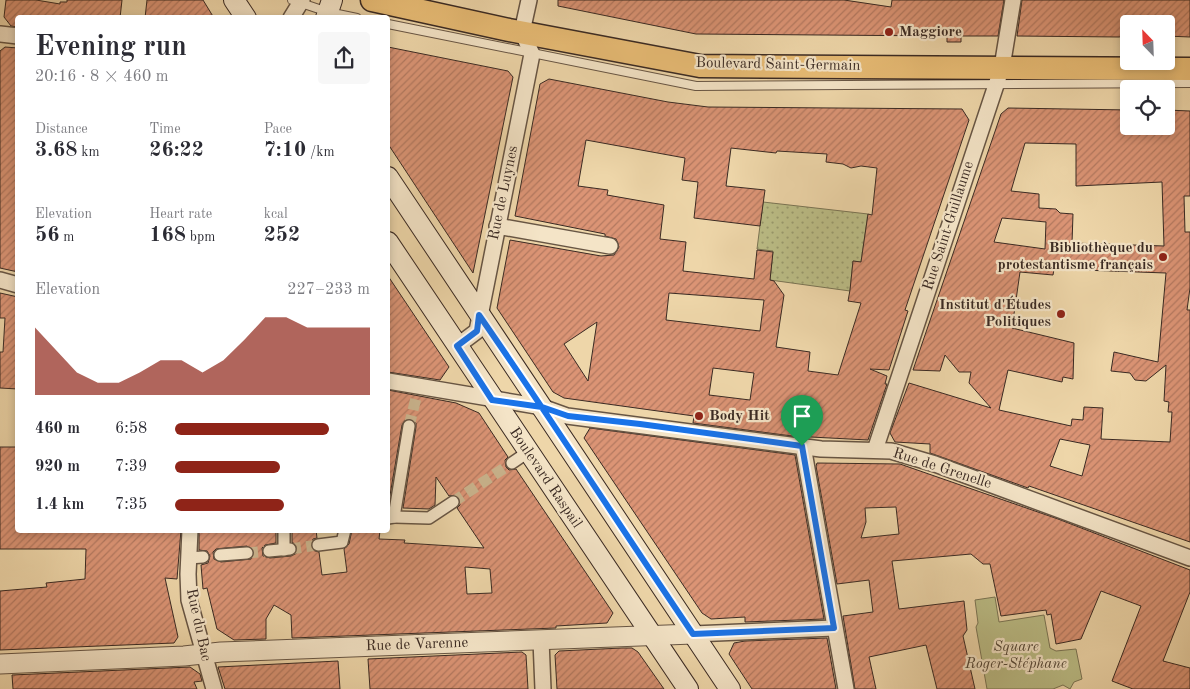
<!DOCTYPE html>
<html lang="en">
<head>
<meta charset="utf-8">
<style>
	:root { --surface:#fff; --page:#f7f7f7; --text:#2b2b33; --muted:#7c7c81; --accent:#8f2418 }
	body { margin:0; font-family:"Old Standard TT",serif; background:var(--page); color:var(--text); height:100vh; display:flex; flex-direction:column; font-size:19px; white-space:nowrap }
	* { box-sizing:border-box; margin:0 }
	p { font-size:16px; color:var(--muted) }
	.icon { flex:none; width:28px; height:28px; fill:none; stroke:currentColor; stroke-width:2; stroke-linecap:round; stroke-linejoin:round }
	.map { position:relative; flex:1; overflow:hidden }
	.details { position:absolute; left:15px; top:15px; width:375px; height:518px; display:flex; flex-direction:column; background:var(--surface); border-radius:5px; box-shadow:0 2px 8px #0003 }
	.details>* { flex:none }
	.needle { width:32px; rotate:337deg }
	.controls { position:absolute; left:1120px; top:15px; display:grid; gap:10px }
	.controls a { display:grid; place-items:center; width:55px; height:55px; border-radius:5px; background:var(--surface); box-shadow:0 2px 8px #0003; font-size:25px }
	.pin { position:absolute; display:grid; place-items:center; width:42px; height:42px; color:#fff; margin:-51px -21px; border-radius:50% 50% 50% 0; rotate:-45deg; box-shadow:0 0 5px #0007 }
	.pin .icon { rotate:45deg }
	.round { display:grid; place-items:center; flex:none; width:52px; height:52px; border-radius:5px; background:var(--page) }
	.summary { display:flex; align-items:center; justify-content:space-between; height:85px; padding:0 20px }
	h1 { font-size:28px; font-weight:600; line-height:38px }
	.figures { display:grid; grid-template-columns:repeat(3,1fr); gap:8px; height:85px; padding:5px 20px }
	.figures div { display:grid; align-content:center }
	.figures b { font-size:21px; font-weight:600 }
	.figures small { font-size:14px; font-weight:400 }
	.figures p { font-size:14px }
	.chart { height:140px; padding:10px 20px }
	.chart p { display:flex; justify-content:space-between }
	.chart svg { width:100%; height:90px; margin-top:5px; fill:var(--accent); opacity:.7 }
	ul { padding:0 20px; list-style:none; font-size:16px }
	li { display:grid; grid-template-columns:80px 60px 1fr; align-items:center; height:38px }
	li i { height:12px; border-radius:6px; background:var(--accent) }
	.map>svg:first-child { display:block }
</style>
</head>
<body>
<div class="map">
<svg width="1190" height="689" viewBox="0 0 1190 689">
	<defs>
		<pattern id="garden-dots" width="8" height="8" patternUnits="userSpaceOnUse" patternTransform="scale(1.25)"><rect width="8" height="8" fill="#bbbd86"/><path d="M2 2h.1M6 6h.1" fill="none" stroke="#999a6d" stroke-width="1.8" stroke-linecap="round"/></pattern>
		<pattern id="building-hatch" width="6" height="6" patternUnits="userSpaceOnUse" patternTransform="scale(1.25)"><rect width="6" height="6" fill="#db9475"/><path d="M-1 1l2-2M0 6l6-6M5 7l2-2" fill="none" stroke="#b37960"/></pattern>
	</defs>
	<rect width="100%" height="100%" fill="#eed6a9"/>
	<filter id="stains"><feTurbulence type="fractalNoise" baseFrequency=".004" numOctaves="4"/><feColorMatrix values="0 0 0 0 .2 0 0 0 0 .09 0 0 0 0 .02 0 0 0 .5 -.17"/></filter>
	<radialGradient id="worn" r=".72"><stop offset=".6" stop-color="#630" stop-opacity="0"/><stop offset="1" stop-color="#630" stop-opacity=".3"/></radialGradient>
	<polygon fill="#bbbd86" stroke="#7a7454" points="995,597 999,622 1044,615 1050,648 1056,651 1076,649 1082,679 1074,682 1070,689 1063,685 1053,689 987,689 976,627 978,623 975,600"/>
	<polygon fill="url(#garden-dots)" stroke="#7a7454" points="763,202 868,214 861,262 853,261 850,291 770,280 773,251 757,249"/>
	<g fill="url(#building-hatch)" stroke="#3a2a23" fill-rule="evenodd">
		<polygon points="6,0 36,0 60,4 60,2 67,2 67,0 122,0 120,18 18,18 18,27 11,26 4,17"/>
		<polygon points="147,0 203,0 214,18 145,18"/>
		<polygon points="558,0 844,0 891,7 892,0 1004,0 998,36 961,36 961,42 947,42 947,36 696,34 558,6"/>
		<polygon points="1022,0 1190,0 1190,37 1166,36 1166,24 1129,24 1129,35 1119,37 1017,36"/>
		<polygon points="5,47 18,48 18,272 0,268 0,51"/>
		<polygon points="388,47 508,71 513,77 473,273 388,144"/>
		<path d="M549,79l119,23 40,5 254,2 7,11 -64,190 3,1 -19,59 -19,-1 17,7 -2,8h2l-19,56 -76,-4 -99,-13 1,-7 -130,-18 -11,-6 -56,-84 13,-68 91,16 13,-1 5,-8 -3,-8 -11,-3v-2l-90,-18 25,-132zM586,140l99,18 -3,22 16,2 -4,36 66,8 5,-36 -39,-4 5,-38 45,5 1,-2 50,3 -1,8 17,2 8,4 10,-2 16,2 -5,47 -4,-1 -7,48 -8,-1 -3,29 -2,11 13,2 -23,72 -30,-4 2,-19 -34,-5 8,-52 -10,-14 -4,-1 3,-28 -16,-2 -3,29 -71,-8 3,-29 -26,-3 4,-34 -57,-10 1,-5 -30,-4zM669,293l95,7 -4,31 -94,-11zM597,322l-9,59 -24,-37zM713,368l41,5 -4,27 -41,-5z"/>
		<path d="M1008,108l121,2v16h37v-16l24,1v85h-6l1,36h5v56l-3,22h3v232l-161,-56 -1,2 -98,-35v-9l-35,-2 -5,-9 19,-50 82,25 -22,-25 2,-11h-12l-14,-17 -5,16 -27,-1 88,-256zM1025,143l51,1v42l86,-4 2,64 -92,-3 1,-29 -13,-1 -4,-4 -17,-1v-14l-28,-3zM1002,218l44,4 -1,27 -51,-7zM1054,269l112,4 -8,89 -44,-10 -3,19 19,2 5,7 11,1 20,-16 -2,36 5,1 -1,10h4l-2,30 -69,-3 2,-31 -19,-1 -1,13 -11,-1 -1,7 -72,-16 9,-40 54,12 1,-5 10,2 1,-36 -62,-15 8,-56 33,3zM1060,439l30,6 -8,31 -32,-10z"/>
		<polygon points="388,276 449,367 440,380 388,372"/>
		<polygon points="0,293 18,297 18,389 0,388 0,352 3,352 5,318 0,318"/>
		<path d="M388,390l68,13 23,10 29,44 -3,3 1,7 3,3 7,-1 97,144 -6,10 -51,3v2l-264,10 -1,-23 -17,-10 -8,14v20l-32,1 -17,-11 -10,-41 -4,1 -2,-24 7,-2 2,-7 -3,-5 -8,-1v-20h77v13l-11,2 -3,3 1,8 7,2 21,-2 6,-3 -1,-8 -4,-3v-12h24l1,8 -4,1 -2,6 1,5 7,2 3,23 25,-3 -3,-23 5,-5 3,-14 28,1 -1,8 26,1 -1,3 80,5 -27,-40 3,-3 -1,-7 -3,-3 -7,1 -13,-19 -1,28 -6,4 -26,-1 13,-81v-4l-5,-4h-5l-4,6 -14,82zM247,546l7,6 -3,7 -30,3 -7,-3 -1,-7 3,-3zM465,567l25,2 2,24 -25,1z"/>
		<polygon points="590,428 795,455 824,619 745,622 745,617 711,619 702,613 584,438"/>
		<polygon points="0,447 18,447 18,530 181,530 177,579 165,578 178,637 174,643 0,650 0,591 47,587 46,583 85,579 86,549 0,549"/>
		<path d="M817,463l83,1 158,55 132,51v22l-27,69 27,7v21h-57l-21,-8 29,-75 -40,-15 -20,48 -25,5 -5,-30 -4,1 -1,-5 -45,6 -11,-52h-7l-12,-10 -79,7 7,48 65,-8 3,29 -4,6 12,53h-38l-11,-44 -57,12 7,32h-21l-12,-73 30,-4 -4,-32 -32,4 -21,-118zM896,507l3,27 -38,4 5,-16 -1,-14z"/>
		<polygon points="827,638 836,689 752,689 729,654 734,643 745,641"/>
		<polygon points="622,648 632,648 638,652 664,689 557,689 555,655 559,651"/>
		<polygon points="522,652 526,655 528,689 370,689 368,659"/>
		<polygon points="338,661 340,689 225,689 218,667"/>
		<polygon points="190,667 200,674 202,681 194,682 197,689 13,689 12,675"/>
	</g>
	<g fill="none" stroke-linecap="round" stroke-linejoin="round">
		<g stroke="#cab48e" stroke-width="11" stroke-dasharray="11 5.5" stroke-linecap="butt">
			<polyline points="409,426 416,398"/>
			<polyline points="453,502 512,463"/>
			<polyline points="290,549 318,545"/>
			<polyline points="247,553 269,551"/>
		</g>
		<g stroke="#675544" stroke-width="10">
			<g id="service">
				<polyline points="292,0 328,12 357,18"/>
				<polyline points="388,24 696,86 1190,83"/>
			</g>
		</g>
		<g stroke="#675544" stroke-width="14">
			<g id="pedestrian">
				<polyline points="512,463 528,452"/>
				<polyline points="394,517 429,518 453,502"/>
				<polyline points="388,518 394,517 409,426"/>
				<polyline points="318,545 342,542 345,530"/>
				<polyline points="284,550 284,530"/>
				<polyline points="269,551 290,549"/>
				<polyline points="220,555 247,553"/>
				<polyline points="188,558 203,557"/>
			</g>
		</g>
		<g stroke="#675544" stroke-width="18">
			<g id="minor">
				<polyline points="291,18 302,0"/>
				<polyline points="0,34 18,36"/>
				<polyline points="497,226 610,246"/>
				<polyline points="0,280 18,285"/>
				<polyline points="457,346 477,331 532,54 522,32 529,0"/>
				<polyline points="388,381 542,407 567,416 821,449 891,451 935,464 1190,558"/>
				<polyline points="803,446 846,689"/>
				<polyline points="875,450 1002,67 1013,0"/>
				<polyline points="190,530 188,574 189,600 214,689"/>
				<polyline points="693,634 834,628"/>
				<polyline points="541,640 543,689"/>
			</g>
		</g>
		<g stroke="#675544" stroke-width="21">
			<polyline id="tertiary" points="0,664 184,656 221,652 693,634"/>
		</g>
		<g stroke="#3a2a23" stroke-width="22">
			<g id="secondary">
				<polyline points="234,0 246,18"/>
				<polyline points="326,18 332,0"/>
				<polyline points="388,177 730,689"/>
				<polyline points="388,242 688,689"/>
			</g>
		</g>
		<g stroke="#3a2a23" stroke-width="25">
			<polyline id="primary" points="372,0 509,30 700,66 1190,69"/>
		</g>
		<use href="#service" stroke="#f4e4c7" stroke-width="8"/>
		<use href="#pedestrian" stroke="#f4e4c7" stroke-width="11"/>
		<use href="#minor" stroke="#f4e4c7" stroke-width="15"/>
		<use href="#tertiary" stroke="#f4e4c7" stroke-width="19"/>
		<use href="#secondary" stroke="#f4e4c7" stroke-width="20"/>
		<use href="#primary" stroke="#e7bb74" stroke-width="22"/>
	</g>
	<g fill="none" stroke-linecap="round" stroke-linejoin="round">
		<g stroke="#fff" stroke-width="10">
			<path id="route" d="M802,446l-162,-22 -72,-8 -26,-9 -50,-7 -35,-54 20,-15 2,-16c73,105 142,213 214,319l141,-6 -32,-182"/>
		</g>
		<use href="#route" stroke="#1a73e8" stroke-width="6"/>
	</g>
	<g fill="#8f2418" stroke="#f4e4c7" stroke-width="2">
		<circle cx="889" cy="32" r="5"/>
		<circle cx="1163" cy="257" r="5"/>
		<circle cx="1061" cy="314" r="5"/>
		<circle cx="699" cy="416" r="5"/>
	</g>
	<g text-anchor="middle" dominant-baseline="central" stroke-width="4.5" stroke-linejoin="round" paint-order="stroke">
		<g font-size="15" font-weight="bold" fill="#3a2a23" stroke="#f4e4c7" text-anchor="start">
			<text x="899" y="32">Maggiore</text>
			<text x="1153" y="248" text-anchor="end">Bibliothèque du<tspan x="1153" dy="17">protestantisme français</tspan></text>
			<text x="1051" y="305" text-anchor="end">Institut d'Études<tspan x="1051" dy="17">Politiques</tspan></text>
			<text x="709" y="416">Body Hit</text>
		</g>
		<g font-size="15" fill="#3a2a23" stroke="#f4e4c7">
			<text transform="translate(778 65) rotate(1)">Boulevard Saint-Germain</text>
			<text transform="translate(504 193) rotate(-78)">Rue de Luynes</text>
			<text transform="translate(949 226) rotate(-72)">Rue Saint-Guillaume</text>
			<text transform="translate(942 469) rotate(18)">Rue de Grenelle</text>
			<text transform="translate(545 478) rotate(56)">Boulevard Raspail</text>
			<text transform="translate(198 625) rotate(78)">Rue du Bac</text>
			<text transform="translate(417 645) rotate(-2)">Rue de Varenne</text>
		</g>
		<g font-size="15" font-style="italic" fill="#544737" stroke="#f4e4c7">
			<text x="1016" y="647">Square<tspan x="1016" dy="17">Roger-Stéphane</tspan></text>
		</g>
	</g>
	<rect width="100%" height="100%" filter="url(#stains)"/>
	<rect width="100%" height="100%" fill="url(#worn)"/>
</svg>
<div class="controls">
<a><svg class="needle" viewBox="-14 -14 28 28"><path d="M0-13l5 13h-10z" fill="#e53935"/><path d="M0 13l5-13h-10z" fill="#7c7c81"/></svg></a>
<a><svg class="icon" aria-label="locate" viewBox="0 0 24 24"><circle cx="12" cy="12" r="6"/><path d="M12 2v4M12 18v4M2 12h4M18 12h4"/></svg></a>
</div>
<div class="pin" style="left:802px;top:446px;background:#1e9e55"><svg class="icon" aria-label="arrive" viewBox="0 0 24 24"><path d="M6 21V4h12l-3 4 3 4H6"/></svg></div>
<section class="details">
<div class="summary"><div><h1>Evening run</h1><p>20:16 · 8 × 460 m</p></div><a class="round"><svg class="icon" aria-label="share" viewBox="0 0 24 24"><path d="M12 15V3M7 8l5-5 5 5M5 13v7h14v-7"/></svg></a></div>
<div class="figures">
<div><p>Distance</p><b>3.68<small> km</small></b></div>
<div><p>Time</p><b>26:22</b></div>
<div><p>Pace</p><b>7:10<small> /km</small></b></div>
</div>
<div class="figures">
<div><p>Elevation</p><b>56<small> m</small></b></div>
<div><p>Heart rate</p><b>168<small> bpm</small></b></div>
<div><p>kcal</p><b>252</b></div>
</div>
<div class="chart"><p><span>Elevation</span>227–233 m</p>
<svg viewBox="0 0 160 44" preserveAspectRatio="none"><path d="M0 44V11L10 22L20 33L30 38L40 38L50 33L60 27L70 27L80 33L90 27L100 17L110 6L120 6L130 11L140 11L150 11L160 11V44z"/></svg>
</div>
<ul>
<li><b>460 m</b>6:58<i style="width:79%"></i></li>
<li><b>920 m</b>7:39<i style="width:54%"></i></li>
<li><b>1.4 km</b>7:35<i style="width:56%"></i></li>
</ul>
</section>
</div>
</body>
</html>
